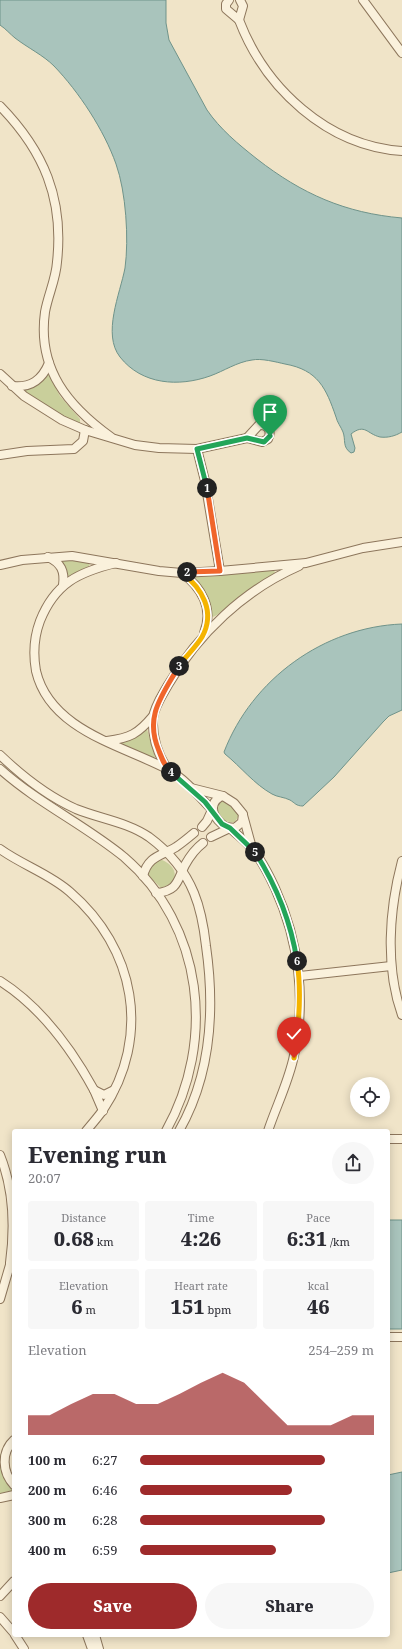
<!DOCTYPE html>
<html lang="en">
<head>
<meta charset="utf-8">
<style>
	:root { --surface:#fff; --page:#f7f7f7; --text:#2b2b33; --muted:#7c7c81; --accent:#9e2a2b }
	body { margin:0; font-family:"Noto Serif",serif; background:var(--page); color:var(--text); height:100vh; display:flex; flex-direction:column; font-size:15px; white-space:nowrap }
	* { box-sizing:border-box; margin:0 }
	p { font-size:13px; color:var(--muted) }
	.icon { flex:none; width:22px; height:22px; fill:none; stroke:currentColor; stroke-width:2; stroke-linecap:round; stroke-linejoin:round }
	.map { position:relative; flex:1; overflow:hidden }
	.drawer { position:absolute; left:12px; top:1129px; width:378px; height:508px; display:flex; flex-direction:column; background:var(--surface); border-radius:4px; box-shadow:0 2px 10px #0003 }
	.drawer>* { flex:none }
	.tools { position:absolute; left:350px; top:1077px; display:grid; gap:8px }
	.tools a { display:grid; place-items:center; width:40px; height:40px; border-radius:50%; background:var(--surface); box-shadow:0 2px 10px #0003; font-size:20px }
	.pin { position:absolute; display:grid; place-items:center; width:34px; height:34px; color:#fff; margin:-41px -17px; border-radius:50% 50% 50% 0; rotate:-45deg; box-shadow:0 0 4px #0007 }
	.pin .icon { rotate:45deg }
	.km { position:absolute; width:20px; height:20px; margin:-10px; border-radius:50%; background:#222; color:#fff; font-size:11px; line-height:20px; text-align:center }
	.round { display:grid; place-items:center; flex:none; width:42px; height:42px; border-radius:21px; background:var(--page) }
	.head { display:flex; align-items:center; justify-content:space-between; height:68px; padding:0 16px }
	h1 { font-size:22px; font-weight:800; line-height:30px }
	.figures { display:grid; grid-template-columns:repeat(3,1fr); gap:6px; height:68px; padding:4px 16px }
	.figures div { display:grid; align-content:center; border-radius:4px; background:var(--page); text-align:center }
	.figures b { font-size:20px; font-weight:800 }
	.figures small { font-size:11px; font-weight:400 }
	.figures p { font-size:11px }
	.chart { height:112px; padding:8px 16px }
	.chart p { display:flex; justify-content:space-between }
	.chart svg { width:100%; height:72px; margin-top:4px; fill:var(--accent); opacity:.7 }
	.cta { display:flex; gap:8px; margin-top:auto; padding:8px 16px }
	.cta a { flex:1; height:46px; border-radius:24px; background:var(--accent); color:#fff; font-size:16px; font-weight:800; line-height:46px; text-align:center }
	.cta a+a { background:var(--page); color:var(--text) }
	ul { padding:0 16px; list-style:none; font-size:13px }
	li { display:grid; grid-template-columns:64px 48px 1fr; align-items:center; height:30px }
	li i { height:10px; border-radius:5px; background:var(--accent) }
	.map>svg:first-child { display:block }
</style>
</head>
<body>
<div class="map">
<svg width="402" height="1649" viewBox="0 0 402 1649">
	<rect width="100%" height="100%" fill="#f0e4c8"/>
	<g fill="#c9cf9b">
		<path d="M46,375h3l11,21 20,23v5c-12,-1 -49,-24 -56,-33z"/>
		<polygon points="63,560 89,561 90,563 89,566 69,576 66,576 61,561"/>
		<polygon points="270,570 274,570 275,573 273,576 247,591 217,615 213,617 211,615 207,599 194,575 220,575"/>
		<polygon points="144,728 147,729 155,757 151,760 120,746 123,742 135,738"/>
		<path d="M223,799l7,4 9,12 -4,7c-10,1 -16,-3 -19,-13l3,-9z"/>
		<path d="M162,860c10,4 16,12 11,23l-12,5 -12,-12v-6l6,-9z"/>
		<polygon points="3,1453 14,1493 0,1495 0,1454"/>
	</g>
	<g fill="#a9c4bc" stroke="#6f938a">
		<path d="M0,0h166v23l3,17 38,70c13,19 31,34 50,49 45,35 88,54 145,59v214c-7,4 -14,6 -22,5 -13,-3 -15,-14 -29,-3l4,14 -1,4 -3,1c-9,-6 -5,-13 -8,-21 -2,-5 -6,-10 -7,-15 -10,-29 -18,-47 -51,-53 -9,-2 -24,-6 -33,-4 -15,2 -28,11 -42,16 -31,11 -68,9 -90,-19 -18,-23 0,-63 5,-89 4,-29 1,-76 -9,-104 -12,-34 -37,-72 -62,-98 -11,-11 -26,-18 -39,-28 -5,-4 -9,-9 -15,-13z"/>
		<path d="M402,624v86l-13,6 -6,6 -49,55 -31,29c-7,0 -8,-3 -13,-6 -6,-3 -13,-3 -18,-6 -18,-10 -31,-27 -47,-40l-1,-2c28,-73 100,-125 178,-128z"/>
		<rect x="388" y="1220" width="14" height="109"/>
		<polygon points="402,1472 402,1570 388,1573 388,1475"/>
	</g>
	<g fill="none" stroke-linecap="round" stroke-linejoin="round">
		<g stroke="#8d765c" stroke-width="10">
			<g id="minor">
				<polyline points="229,0 226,4 226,9 239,20 243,6 240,0"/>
				<polyline points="363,0 402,53"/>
				<path d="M239,20c26,68 88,126 163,131"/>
				<path d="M0,106c44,45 64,93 57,156 -1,17 -9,33 -12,50 -8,57 23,94 66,125"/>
				<polyline points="0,374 24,396 62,420 85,430 135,445 159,448 197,449 247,438"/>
				<path d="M12,386c19,2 30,-6 37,-23"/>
				<path d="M259,425c9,-1 13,6 9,14l-6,3 -15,-4z"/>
				<polyline points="197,449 205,481 220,571 306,563 363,548 402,542"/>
				<polyline points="0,455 27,451 74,449 83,441 85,430"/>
				<path d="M48,557c13,6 17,14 15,28"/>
				<path d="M116,563c-37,9 -61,20 -76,58 -6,16 -7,33 -4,50 14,59 85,74 131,98 17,9 32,27 45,41l-5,11 -5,6"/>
				<polyline points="0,565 22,560 72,556 159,571 182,573 220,571"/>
				<path d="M182,573c19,14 32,35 22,60"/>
				<path d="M107,741c23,-3 31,-7 46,-25"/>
				<path d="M0,755c23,22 47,41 76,54 25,10 51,13 73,28 19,14 36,34 45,56 7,17 10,35 12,53 9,63 5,129 -27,185"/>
				<path d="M0,769c38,34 85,56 124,88 80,69 92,184 42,274"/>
				<path d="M168,770c-10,-15 -16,-34 -15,-52 1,-11 10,-24 15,-33 30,-51 76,-95 131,-119"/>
				<polyline points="191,788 223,796"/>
				<path d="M223,796l11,7 9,11 -1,8 -7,6 -9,-1c-11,-7 -20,-21 -6,-30z"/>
				<polyline points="243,815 252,848"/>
				<path d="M211,837l19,-9c7,7 16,13 22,21 10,11 17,26 23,39 24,53 32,114 18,172 -6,25 -17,47 -25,71"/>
				<path d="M0,849c22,16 50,25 70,43 65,56 82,144 33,218 -5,7 -11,14 -17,21"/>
				<path d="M402,861c-13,49 -17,106 0,154"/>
				<path d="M143,876c5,-20 18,-20 33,-29 6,-4 12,-9 18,-14"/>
				<path d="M156,893c22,-2 21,-12 29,-28 5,-9 10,-16 18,-22"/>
				<polyline points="300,976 391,966"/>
				<path d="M0,981c41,26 71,67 94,109"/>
				<polyline points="103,1111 94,1090 104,1095 114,1090"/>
				<polyline points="388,1139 402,1139"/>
				<path d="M0,1155c14,35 15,71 10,108"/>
				<polyline points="0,1299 12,1258"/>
				<polyline points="388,1337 402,1337"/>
				<path d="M14,1440c-13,12 -12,32 0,45"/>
				<polyline points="0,1498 14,1495"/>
				<polyline points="0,1596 14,1581"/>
				<polyline points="0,1617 14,1633"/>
				<polyline points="15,1635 24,1649"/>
				<polyline points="87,1635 92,1649"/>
				<polyline points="95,1635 99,1649"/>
			</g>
		</g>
		<use href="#minor" stroke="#faf1dc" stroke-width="8"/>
	</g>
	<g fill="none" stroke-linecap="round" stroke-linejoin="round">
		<g stroke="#fff" stroke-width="8">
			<polyline id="split-1" points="207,488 197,449 247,438 264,442 270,436"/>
		</g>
		<g stroke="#fff" stroke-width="8">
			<polyline id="split-2" points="187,572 220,571 207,488"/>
		</g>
		<g stroke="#fff" stroke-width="8">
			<path id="split-3" d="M179,666c7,-10 17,-19 23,-29 14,-25 0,-49 -20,-64l5,-1"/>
		</g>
		<g stroke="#fff" stroke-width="8">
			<path id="split-4" d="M171,772c-6,-5 -9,-13 -12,-21 -15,-35 3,-55 20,-85"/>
		</g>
		<g stroke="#fff" stroke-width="8">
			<polyline id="split-5" points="171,772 205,802 222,824 230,828 255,852"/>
		</g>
		<g stroke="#fff" stroke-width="8">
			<path id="split-6" d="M255,852c21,33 36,70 42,109"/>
		</g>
		<g stroke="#fff" stroke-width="8">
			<path id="split-7" d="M294,1058c5,-32 8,-65 3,-97"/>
		</g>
		<use href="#split-1" stroke="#22a559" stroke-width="5"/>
		<use href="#split-2" stroke="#f0652b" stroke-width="5"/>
		<use href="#split-3" stroke="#f5b400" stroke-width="5"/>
		<use href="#split-4" stroke="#f0652b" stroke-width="5"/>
		<use href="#split-5" stroke="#22a559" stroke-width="5"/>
		<use href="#split-6" stroke="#22a559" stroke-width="5"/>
		<use href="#split-7" stroke="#f5b400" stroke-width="5"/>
	</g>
</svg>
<div class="tools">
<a><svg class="icon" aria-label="locate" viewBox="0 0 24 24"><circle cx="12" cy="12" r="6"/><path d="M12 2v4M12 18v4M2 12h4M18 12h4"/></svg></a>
</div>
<div class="pin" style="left:270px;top:436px;background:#1e9e55"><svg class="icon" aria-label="arrive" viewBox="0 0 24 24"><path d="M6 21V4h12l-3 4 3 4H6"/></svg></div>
<div class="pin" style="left:294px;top:1058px;background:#d93025"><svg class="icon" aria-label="check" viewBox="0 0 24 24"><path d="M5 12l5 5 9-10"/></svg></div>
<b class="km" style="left:207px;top:488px">1</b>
<b class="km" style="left:187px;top:572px">2</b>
<b class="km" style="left:179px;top:666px">3</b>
<b class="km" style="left:171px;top:772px">4</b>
<b class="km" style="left:255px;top:852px">5</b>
<b class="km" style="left:297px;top:961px">6</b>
<section class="drawer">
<div class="head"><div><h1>Evening run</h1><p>20:07</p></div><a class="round"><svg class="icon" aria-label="share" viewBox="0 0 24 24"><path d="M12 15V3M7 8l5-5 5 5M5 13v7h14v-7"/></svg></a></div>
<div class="figures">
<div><p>Distance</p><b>0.68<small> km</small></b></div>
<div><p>Time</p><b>4:26</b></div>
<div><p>Pace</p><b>6:31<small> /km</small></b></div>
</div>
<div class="figures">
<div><p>Elevation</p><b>6<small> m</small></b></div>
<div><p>Heart rate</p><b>151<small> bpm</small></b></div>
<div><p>kcal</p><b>46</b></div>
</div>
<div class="chart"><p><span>Elevation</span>254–259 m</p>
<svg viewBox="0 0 160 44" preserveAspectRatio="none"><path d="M0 44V32L10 32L20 25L30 19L40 19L50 25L60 25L70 19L80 12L90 6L100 12L110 25L120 38L130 38L140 38L150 32L160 32V44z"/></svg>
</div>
<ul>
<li><b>100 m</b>6:27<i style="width:79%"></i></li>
<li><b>200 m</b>6:46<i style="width:65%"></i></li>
<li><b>300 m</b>6:28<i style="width:79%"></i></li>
<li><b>400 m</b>6:59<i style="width:58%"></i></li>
</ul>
<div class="cta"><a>Save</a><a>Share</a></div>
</section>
</div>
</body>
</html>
